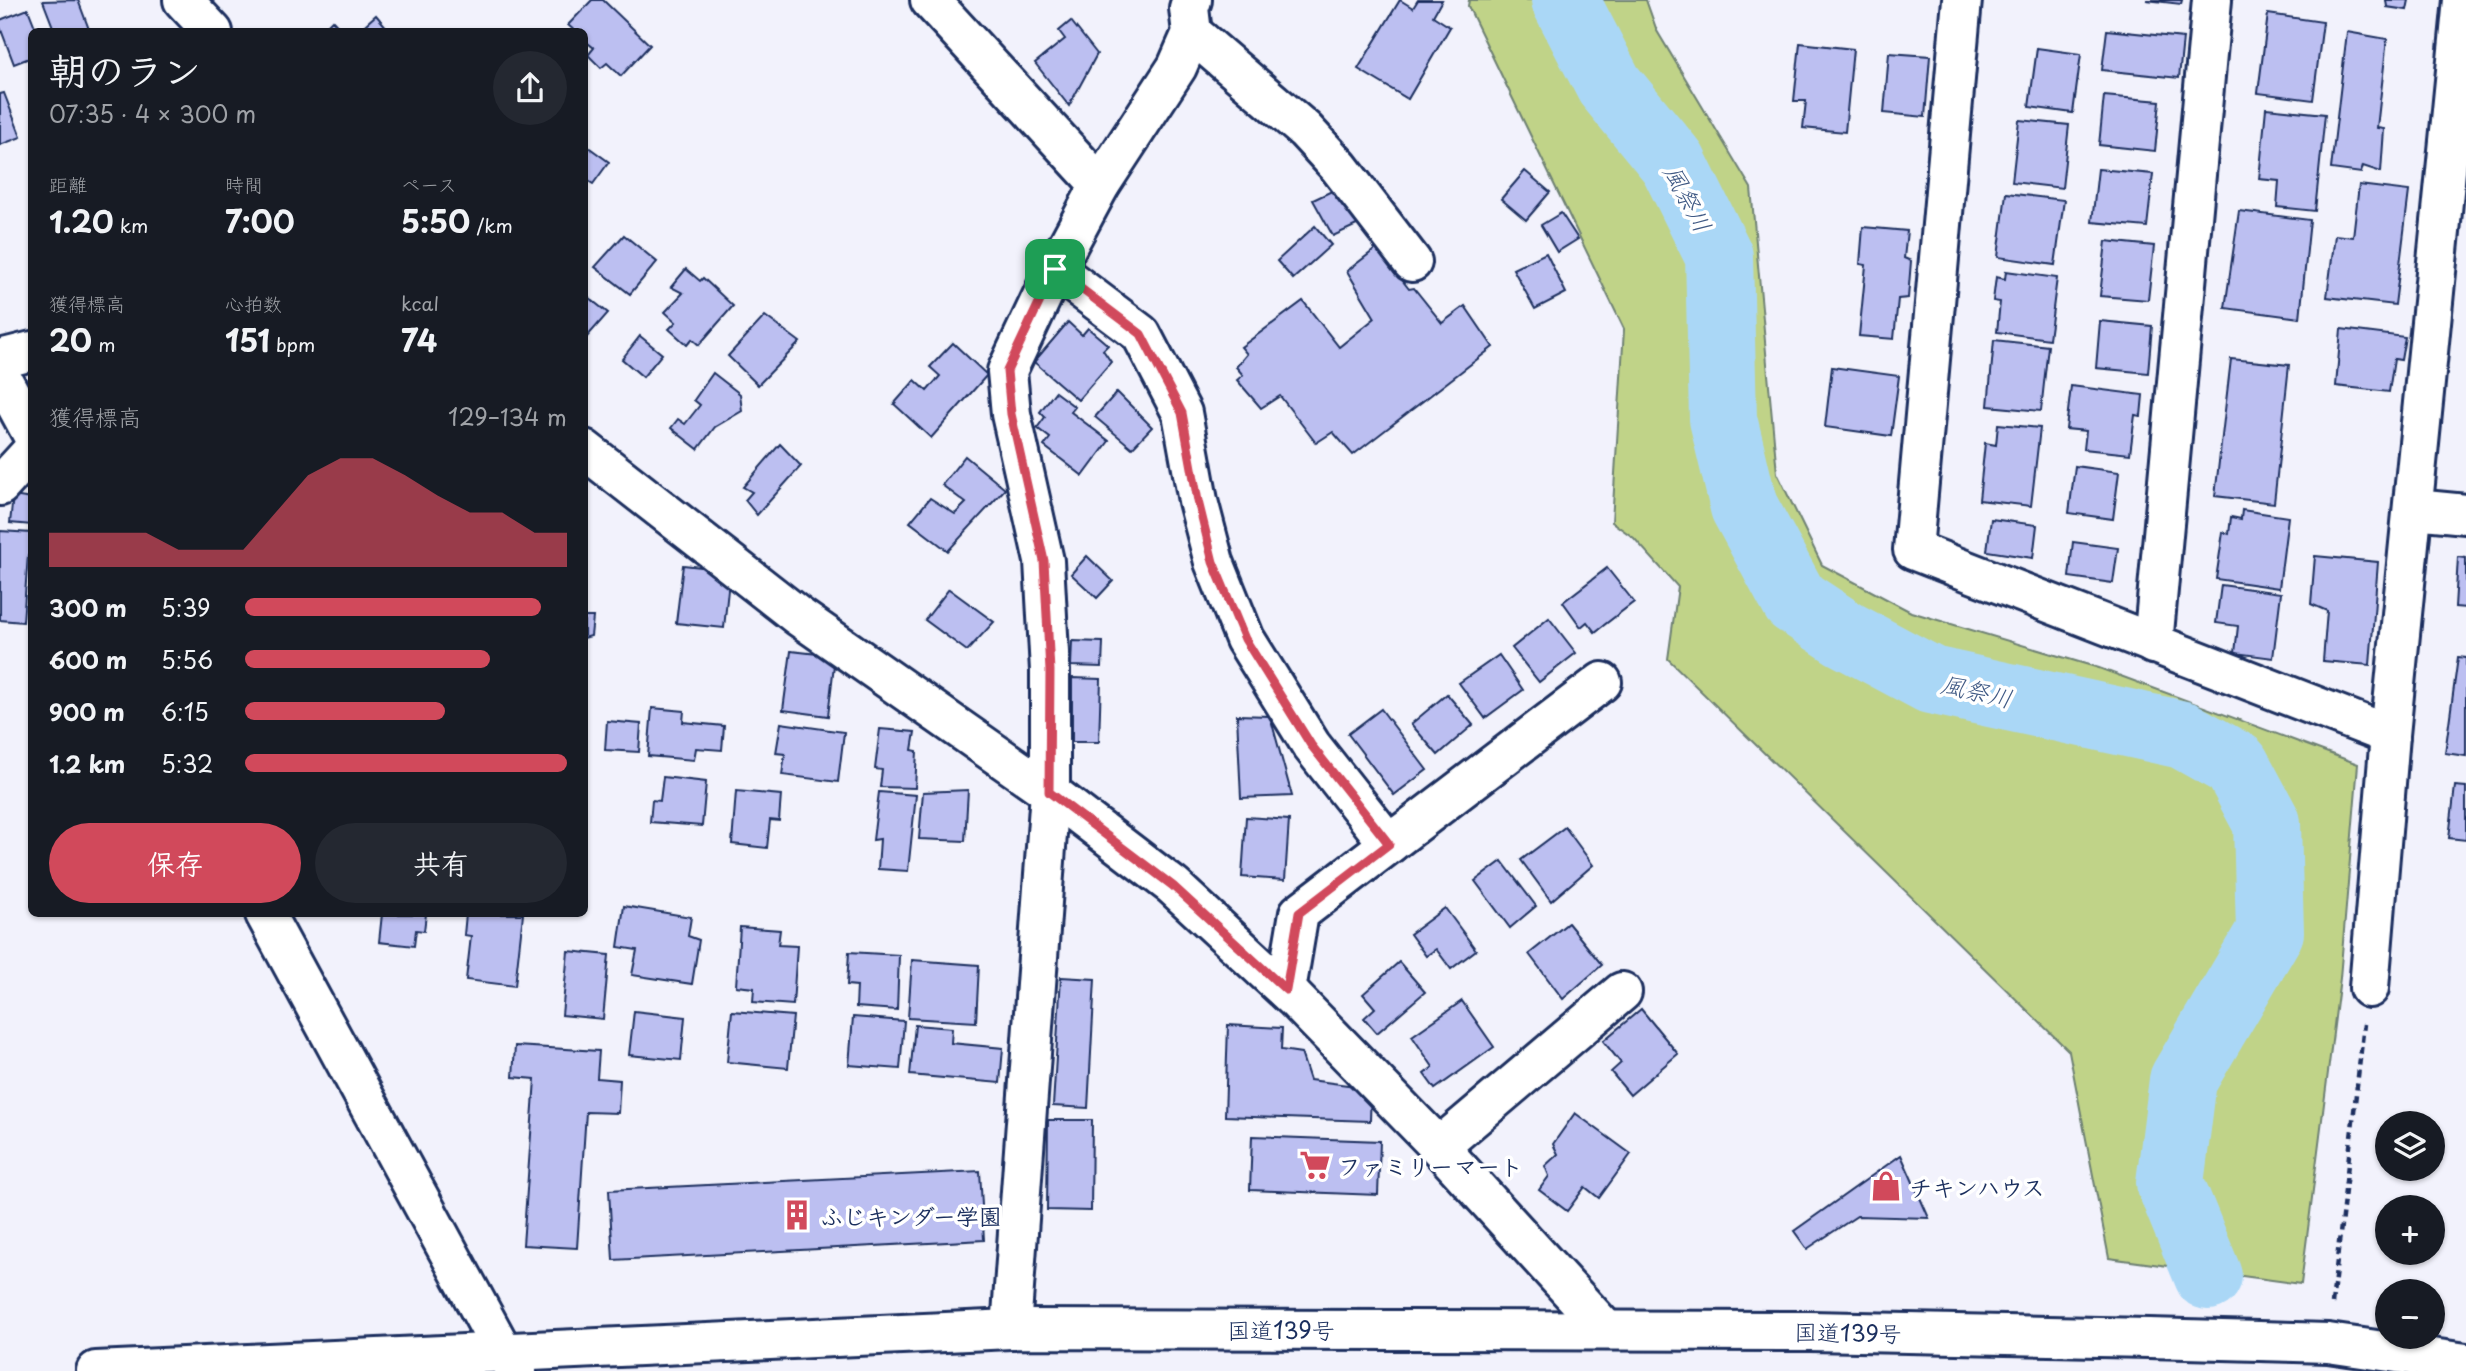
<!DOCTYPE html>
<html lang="ja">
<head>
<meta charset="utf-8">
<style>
	:root { --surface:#171b24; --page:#242831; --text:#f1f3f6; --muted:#9ea1a6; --accent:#d1495b }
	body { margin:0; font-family:"Playpen Sans","Klee One",sans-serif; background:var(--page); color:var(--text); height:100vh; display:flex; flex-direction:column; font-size:26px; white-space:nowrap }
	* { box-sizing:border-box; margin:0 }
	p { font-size:23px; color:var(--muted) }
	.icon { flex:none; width:38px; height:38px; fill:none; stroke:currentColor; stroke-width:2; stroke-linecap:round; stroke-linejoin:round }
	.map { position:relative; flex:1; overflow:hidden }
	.drawer { position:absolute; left:28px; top:28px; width:560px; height:889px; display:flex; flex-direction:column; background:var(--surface); border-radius:10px; box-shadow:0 2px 5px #0004 }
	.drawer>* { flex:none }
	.tools { position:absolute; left:2375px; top:1111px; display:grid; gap:14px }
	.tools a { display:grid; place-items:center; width:70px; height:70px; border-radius:50%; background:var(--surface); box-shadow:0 2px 5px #0004; font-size:35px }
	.pin { position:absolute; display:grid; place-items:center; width:60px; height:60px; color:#fff; margin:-30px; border-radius:14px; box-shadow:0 4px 10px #0006 }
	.round { display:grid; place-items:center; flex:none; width:74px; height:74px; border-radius:37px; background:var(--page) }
	.head { display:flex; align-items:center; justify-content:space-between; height:119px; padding:0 21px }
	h1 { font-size:38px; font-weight:700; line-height:52px }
	.metrics { display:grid; grid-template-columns:repeat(3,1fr); gap:10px; height:119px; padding:7px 21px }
	.metrics div { display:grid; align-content:center }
	.metrics b { font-size:30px; font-weight:700 }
	.metrics small { font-size:19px; font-weight:400 }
	.metrics p { font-size:19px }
	.chart { height:196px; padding:14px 21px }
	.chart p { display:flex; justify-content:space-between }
	.chart svg { width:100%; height:126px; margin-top:7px; fill:var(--accent); opacity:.7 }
	.cta { display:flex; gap:14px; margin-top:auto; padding:14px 21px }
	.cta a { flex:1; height:80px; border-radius:42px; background:var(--accent); color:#fff; font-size:28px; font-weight:700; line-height:80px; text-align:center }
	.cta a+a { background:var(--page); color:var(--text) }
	ul { padding:0 21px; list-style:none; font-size:23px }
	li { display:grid; grid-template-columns:112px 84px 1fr; align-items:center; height:52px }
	li i { height:18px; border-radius:9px; background:var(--accent) }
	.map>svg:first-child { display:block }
</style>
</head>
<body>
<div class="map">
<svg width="2466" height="1371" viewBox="0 0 2466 1371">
	<rect width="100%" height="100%" fill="#f2f2fc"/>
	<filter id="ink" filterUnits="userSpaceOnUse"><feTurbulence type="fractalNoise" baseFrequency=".0143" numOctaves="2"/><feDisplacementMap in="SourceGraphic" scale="14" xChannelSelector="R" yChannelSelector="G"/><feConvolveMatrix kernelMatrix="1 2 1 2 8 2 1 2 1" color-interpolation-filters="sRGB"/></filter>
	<g filter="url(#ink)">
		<polygon fill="#c0d388" stroke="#6e8173" stroke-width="2" points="1469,0 1646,0 1657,31 1751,188 1777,473 1822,565 1911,612 2099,668 2358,764 2340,978 2301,1284 2109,1258 2069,1051 1668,659 1678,587 1634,538 1612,522 1624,329 1468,6"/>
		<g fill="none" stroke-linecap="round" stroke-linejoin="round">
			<polyline stroke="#aad7f6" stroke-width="68" points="1565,0 1609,85 1673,163 1719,256 1723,419 1744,507 1795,601 1845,634 1931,680 2183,735 2236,765 2267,823 2270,932 2183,1080 2170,1183 2208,1276"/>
		</g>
		<g fill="#bcbff1" stroke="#1b2f5e" stroke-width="2">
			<polygon points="78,0 90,32 43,32 53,27 43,1"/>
			<polygon points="592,0 603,0 650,45 621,76 607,63 601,68 588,55 594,48 584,40 584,32 576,32 568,25"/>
			<polygon points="1400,0 1413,8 1418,0 1442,0 1433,16 1450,27 1408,99 1358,69"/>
			<polygon points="2146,0 2182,0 2181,4"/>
			<polygon points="2386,0 2409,0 2407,10 2387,7"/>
			<polygon points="28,9 37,32 32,32 32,57 14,64 0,27 0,20"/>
			<polygon points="2268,14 2323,22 2313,100 2258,93"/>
			<polygon points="376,15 388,29 386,32 357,32"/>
			<polygon points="332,20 343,32 320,32"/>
			<polygon points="1071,21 1097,54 1069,106 1035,63 1065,39 1059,31"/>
			<polygon points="2107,30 2183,38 2179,78 2102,70"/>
			<polygon points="2347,32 2387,39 2377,128 2384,129 2381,172 2363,166 2361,173 2331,169"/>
			<polygon points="1800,43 1853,49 1845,132 1803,128 1806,101 1794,101"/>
			<polygon points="2037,48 2081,54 2073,113 2029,107"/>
			<polygon points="1889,53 1930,56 1925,117 1884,113"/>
			<polygon points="4,93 21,137 0,145 0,94"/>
			<polygon points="2104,96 2160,101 2155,151 2099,145"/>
			<polygon points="2266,108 2325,114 2315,211 2277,207 2279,181 2259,179"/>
			<polygon points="2019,120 2069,125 2062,188 2012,182"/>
			<polygon points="587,146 609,162 593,184 584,178 584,149"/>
			<polygon points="2098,169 2153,174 2147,227 2092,222"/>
			<polygon points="1525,171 1550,192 1526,220 1501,199"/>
			<polygon points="2359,185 2409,191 2395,305 2327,297 2335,235 2353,237"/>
			<polygon points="1338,188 1359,224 1333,236 1313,200"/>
			<polygon points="2006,193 2064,200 2055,265 1998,257"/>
			<polygon points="2239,211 2310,220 2300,318 2225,308"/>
			<polygon points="1561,213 1578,239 1557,252 1541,225"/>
			<polygon points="1315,226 1331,245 1293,279 1277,261"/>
			<polygon points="1863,227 1907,231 1904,258 1911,261 1908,298 1898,299 1894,339 1859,336 1866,265 1860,264"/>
			<polygon points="624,235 657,262 630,294 595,267"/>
			<polygon points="2106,241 2154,246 2148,300 2100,296"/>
			<polygon points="1377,248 1409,289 1414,288 1442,323 1465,306 1493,347 1353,455 1333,432 1316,443 1280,396 1261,408 1237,380 1243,375 1236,367 1247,354 1241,347 1303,301 1339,347 1375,318 1347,271"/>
			<polygon points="1546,253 1566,293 1535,309 1513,269"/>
			<polygon points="686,269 700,281 703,278 733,306 699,345 692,339 687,345 669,329 676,322 665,312 683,293 671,287"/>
			<polygon points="2006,271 2057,278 2049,339 1997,332 2000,302 1993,301 1996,277 2005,279"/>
			<polygon points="584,294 608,313 587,337 584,335"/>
			<polygon points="765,316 800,342 758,385 728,356"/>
			<polygon points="2100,321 2152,326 2148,373 2096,368"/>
			<polygon points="1068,322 1082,335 1088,328 1108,345 1103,350 1111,362 1078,400 1034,362"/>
			<polygon points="2341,329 2405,337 2401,360 2394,359 2389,392 2336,386"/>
			<polygon points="640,336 662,354 643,377 622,359"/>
			<polygon points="1994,340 2048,346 2041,411 1988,406"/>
			<polygon points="953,343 987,375 931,438 894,404 915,380 927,391 940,376 930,367"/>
			<polygon points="2231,359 2289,365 2274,503 2215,496"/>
			<polygon points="1832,367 1899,376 1891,436 1825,427"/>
			<polygon points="713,373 740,394 742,411 715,427 698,449 671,428 678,419 685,424 700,405 694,400"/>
			<polygon points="2071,386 2143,395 2141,416 2135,415 2130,454 2084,449 2086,431 2066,429"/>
			<polygon points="1055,392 1075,407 1071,412 1109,441 1083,476 1044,446 1050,438 1037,428 1045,417 1040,412"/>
			<polygon points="1117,392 1152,427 1132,448 1095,417"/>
			<polygon points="1998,424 2040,428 2031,506 1979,500 1985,443 1996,445"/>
			<polygon points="780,444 801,466 757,515 745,500 752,492 743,487"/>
			<polygon points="965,456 1005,489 948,551 910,522 930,498 955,514 966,503 942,485"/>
			<polygon points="2075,466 2119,472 2113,519 2069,513"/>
			<polygon points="13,496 32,499 32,525 10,523"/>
			<polygon points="2242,510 2288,517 2279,588 2216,579 2223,532 2229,534 2231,517 2241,519"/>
			<polygon points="1991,519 2037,525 2033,558 1987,551"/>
			<polygon points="0,531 32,533 32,556 28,555 23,622 0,620"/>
			<polygon points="2073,542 2118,548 2113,583 2069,577"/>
			<polygon points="1087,556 1113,581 1097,598 1071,574"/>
			<polygon points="2315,556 2378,562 2370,665 2323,661 2327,611 2311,604"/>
			<polygon points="2458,557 2466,558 2466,608 2455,607"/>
			<polygon points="683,565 730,570 724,628 676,623"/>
			<polygon points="1607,568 1634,602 1595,632 1587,622 1581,627 1563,602"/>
			<polygon points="2221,585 2281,593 2273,658 2235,653 2238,626 2216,623"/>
			<polygon points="949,589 994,622 967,651 925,620"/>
			<polygon points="584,617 593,617 591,636 584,638"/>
			<polygon points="1549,618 1576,653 1539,682 1512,648"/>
			<polygon points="1072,641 1103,642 1102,667 1071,666"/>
			<polygon points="791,651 835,656 828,716 783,710"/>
			<polygon points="1499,655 1523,690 1485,718 1459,683"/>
			<polygon points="2458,657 2466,658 2466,756 2445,753"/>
			<polygon points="1072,678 1101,679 1099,742 1072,742"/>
			<polygon points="1447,694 1473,725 1438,755 1411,724"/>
			<polygon points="652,708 684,711 683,722 724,726 722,750 696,748 694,760 648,756"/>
			<polygon points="1381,709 1427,770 1394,795 1348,734"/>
			<polygon points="1237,715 1270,716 1292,796 1241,798"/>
			<polygon points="607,721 641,724 639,752 605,750"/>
			<polygon points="781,723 844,732 838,782 782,775 785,754 776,753"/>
			<polygon points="880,729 915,732 912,750 917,751 915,788 880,787 882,770 875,769"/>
			<polygon points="663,777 706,782 702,826 650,822 652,800 660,801"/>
			<polygon points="2455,786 2466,787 2466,840 2449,838"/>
			<polygon points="968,790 965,841 919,839 923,792"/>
			<polygon points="736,791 781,795 779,821 770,820 767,848 732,844"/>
			<polygon points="879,792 916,795 908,871 878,869 880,839 873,840"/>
			<polygon points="1246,817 1289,820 1285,880 1242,877"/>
			<polygon points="1565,827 1593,865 1551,901 1521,860"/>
			<polygon points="1502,861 1536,906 1510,928 1475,881"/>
			<polygon points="624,906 691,917 688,936 699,940 692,984 632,975 637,950 618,947"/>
			<polygon points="1445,908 1476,950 1451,969 1436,949 1426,956 1410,934"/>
			<polygon points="382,914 426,914 424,931 416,930 414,946 379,942"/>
			<polygon points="466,914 523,914 515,986 466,980 471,936 464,935"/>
			<polygon points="1568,923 1602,965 1563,999 1529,954"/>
			<polygon points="740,927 780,930 778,945 797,946 793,1005 753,1002 754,988 736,986"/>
			<polygon points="568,951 609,955 603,1019 562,1015"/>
			<polygon points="849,952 899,955 897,1010 856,1007 857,986 847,985"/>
			<polygon points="912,960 979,965 976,1022 908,1018"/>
			<polygon points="1399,962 1425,992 1377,1033 1364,1018 1375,1008 1363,994"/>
			<polygon points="1061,977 1095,979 1088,1108 1053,1106"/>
			<polygon points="1462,1001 1494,1047 1435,1089 1424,1074 1433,1067 1412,1036"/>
			<polygon points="1641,1009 1678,1054 1630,1095 1611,1072 1621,1063 1603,1041"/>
			<polygon points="634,1011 685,1017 681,1060 629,1055"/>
			<polygon points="732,1011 793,1016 788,1068 727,1062"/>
			<polygon points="853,1017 904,1021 900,1069 849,1065"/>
			<polygon points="915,1025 952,1028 951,1043 1003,1048 1000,1083 910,1075"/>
			<polygon points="1228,1025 1282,1028 1281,1050 1301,1053 1310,1080 1371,1088 1370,1121 1225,1116"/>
			<polygon points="515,1046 599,1051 597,1078 620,1080 618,1113 586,1112 577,1248 523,1245 535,1079 513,1077"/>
			<polygon points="1575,1113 1631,1154 1599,1198 1585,1187 1567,1211 1539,1190 1549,1176 1545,1166 1558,1154 1553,1144"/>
			<polygon points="1048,1120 1092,1120 1091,1211 1047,1210"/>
			<polygon points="1252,1136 1380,1141 1378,1195 1250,1190"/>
			<polygon points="1901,1155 1929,1218 1857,1216 1807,1249 1794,1231"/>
			<polygon points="980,1171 984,1240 613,1260 609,1190"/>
		</g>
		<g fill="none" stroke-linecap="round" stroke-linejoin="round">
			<g stroke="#1b2f5e" stroke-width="44">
				<g id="minor">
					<polyline points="183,0 213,32"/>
					<polyline points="930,0 1100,185"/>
					<polyline points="1962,0 1913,550 2390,735"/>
					<polyline points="1192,33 1305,130 1339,167 1412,262"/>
					<polyline points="1055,269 1141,334 1182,413 1198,501 1214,562 1245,639 1311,745 1389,844 1602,682"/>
					<polyline points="0,359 32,351"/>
					<polyline points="0,375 32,434"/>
					<polyline points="584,449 798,616 1050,792 1173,886 1294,998 1439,1147 1606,1330"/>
					<polyline points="0,486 32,451"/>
					<polyline points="2414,509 2466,514"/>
					<polyline points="2153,644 2212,0"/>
					<polyline points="265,914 503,1352 517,1371"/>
					<polyline points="2369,988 2390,735 2463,0"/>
					<polyline points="1286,990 1299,913 1389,844"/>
					<polyline points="1439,1147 1622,992"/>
					<polyline points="1011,1329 1050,792 1050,671 1044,561 1011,414 1007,371 1055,269 1100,185 1177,67 1192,33 1189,8 1192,0"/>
				</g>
			</g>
			<g stroke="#1b2f5e" stroke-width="44">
				<polyline id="highway" points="96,1371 1011,1329 1810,1331 2149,1338 2328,1343 2466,1363"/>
			</g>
			<polyline stroke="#1b2f5e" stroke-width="4.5" stroke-dasharray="7 5" stroke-linecap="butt" points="2332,1304 2364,1024"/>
			<use href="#minor" stroke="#fff" stroke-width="38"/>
			<use href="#highway" stroke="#fff" stroke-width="38"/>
		</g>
	</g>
	<g fill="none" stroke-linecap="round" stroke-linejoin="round" filter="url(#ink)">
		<g stroke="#fff" stroke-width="14">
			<polygon id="route" points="1055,269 1141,334 1182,413 1198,501 1213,562 1245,639 1311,745 1389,844 1299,913 1286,990 1173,886 1049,792 1050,671 1044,561 1011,414 1007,371"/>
		</g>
		<use href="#route" stroke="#d1495b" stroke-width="9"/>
	</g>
	<defs>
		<g id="supermarket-bare" transform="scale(2.415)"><path d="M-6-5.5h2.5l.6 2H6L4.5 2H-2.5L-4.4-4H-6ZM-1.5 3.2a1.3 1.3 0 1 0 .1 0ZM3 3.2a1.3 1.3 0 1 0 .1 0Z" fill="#d1495b" stroke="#fff" stroke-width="2.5" paint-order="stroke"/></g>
		<g id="shop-bare" transform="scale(2.415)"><path d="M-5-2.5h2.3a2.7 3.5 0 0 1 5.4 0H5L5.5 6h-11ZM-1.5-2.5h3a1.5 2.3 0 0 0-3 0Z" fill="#d1495b" stroke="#fff" stroke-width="2.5" paint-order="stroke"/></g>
		<g id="building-bare" transform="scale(2.415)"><path d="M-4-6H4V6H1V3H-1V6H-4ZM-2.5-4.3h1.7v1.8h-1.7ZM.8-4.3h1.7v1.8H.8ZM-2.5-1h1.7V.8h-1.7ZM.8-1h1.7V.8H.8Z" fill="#d1495b" stroke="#fff" stroke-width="2.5" paint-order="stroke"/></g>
	</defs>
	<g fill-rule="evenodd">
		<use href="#supermarket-bare" x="1315" y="1165"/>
		<use href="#shop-bare" x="1886" y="1186"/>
		<use href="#building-bare" x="797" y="1215"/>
	</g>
	<g text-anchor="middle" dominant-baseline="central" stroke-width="7" stroke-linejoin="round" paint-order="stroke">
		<g font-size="23" font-weight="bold" fill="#1b2f5e" stroke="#fff" text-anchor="start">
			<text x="1338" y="1165">ファミリーマート</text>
			<text x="1909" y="1186">チキンハウス</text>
			<text x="820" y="1215">ふじキンダー学園</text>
		</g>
		<g font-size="23" fill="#1b2f5e" stroke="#fff">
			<text x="1281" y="1329">国道139号</text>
			<text transform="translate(1848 1332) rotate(1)">国道139号</text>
		</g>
		<g font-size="24" font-style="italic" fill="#3f5984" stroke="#fff">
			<text transform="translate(1689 198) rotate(62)">風祭川</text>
			<text transform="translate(1977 690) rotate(13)">風祭川</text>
		</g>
	</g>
</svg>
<div class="tools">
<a><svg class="icon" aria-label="layers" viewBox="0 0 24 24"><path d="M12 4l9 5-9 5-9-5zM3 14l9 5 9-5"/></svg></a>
<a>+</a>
<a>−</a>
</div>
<div class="pin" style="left:1055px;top:269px;background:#1e9e55"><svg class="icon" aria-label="arrive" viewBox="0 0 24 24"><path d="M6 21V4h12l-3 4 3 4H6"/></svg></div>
<section class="drawer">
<div class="head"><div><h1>朝のラン</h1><p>07:35 · 4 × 300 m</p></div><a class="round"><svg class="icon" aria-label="share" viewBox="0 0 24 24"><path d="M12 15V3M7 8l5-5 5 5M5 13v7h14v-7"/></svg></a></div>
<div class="metrics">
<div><p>距離</p><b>1.20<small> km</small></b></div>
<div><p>時間</p><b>7:00</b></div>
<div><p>ペース</p><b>5:50<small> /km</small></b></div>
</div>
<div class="metrics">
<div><p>獲得標高</p><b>20<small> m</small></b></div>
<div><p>心拍数</p><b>151<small> bpm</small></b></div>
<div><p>kcal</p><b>74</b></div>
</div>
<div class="chart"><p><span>獲得標高</span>129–134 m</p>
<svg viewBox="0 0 160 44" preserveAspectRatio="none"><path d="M0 44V32L10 32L20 32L30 32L40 38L50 38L60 38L70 25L80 12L90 6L100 6L110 12L120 19L130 25L140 25L150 32L160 32V44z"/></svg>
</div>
<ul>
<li><b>300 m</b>5:39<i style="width:92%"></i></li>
<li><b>600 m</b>5:56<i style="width:76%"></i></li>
<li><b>900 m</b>6:15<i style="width:62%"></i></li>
<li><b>1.2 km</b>5:32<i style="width:100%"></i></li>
</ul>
<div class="cta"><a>保存</a><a>共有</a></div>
</section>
</div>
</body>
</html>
